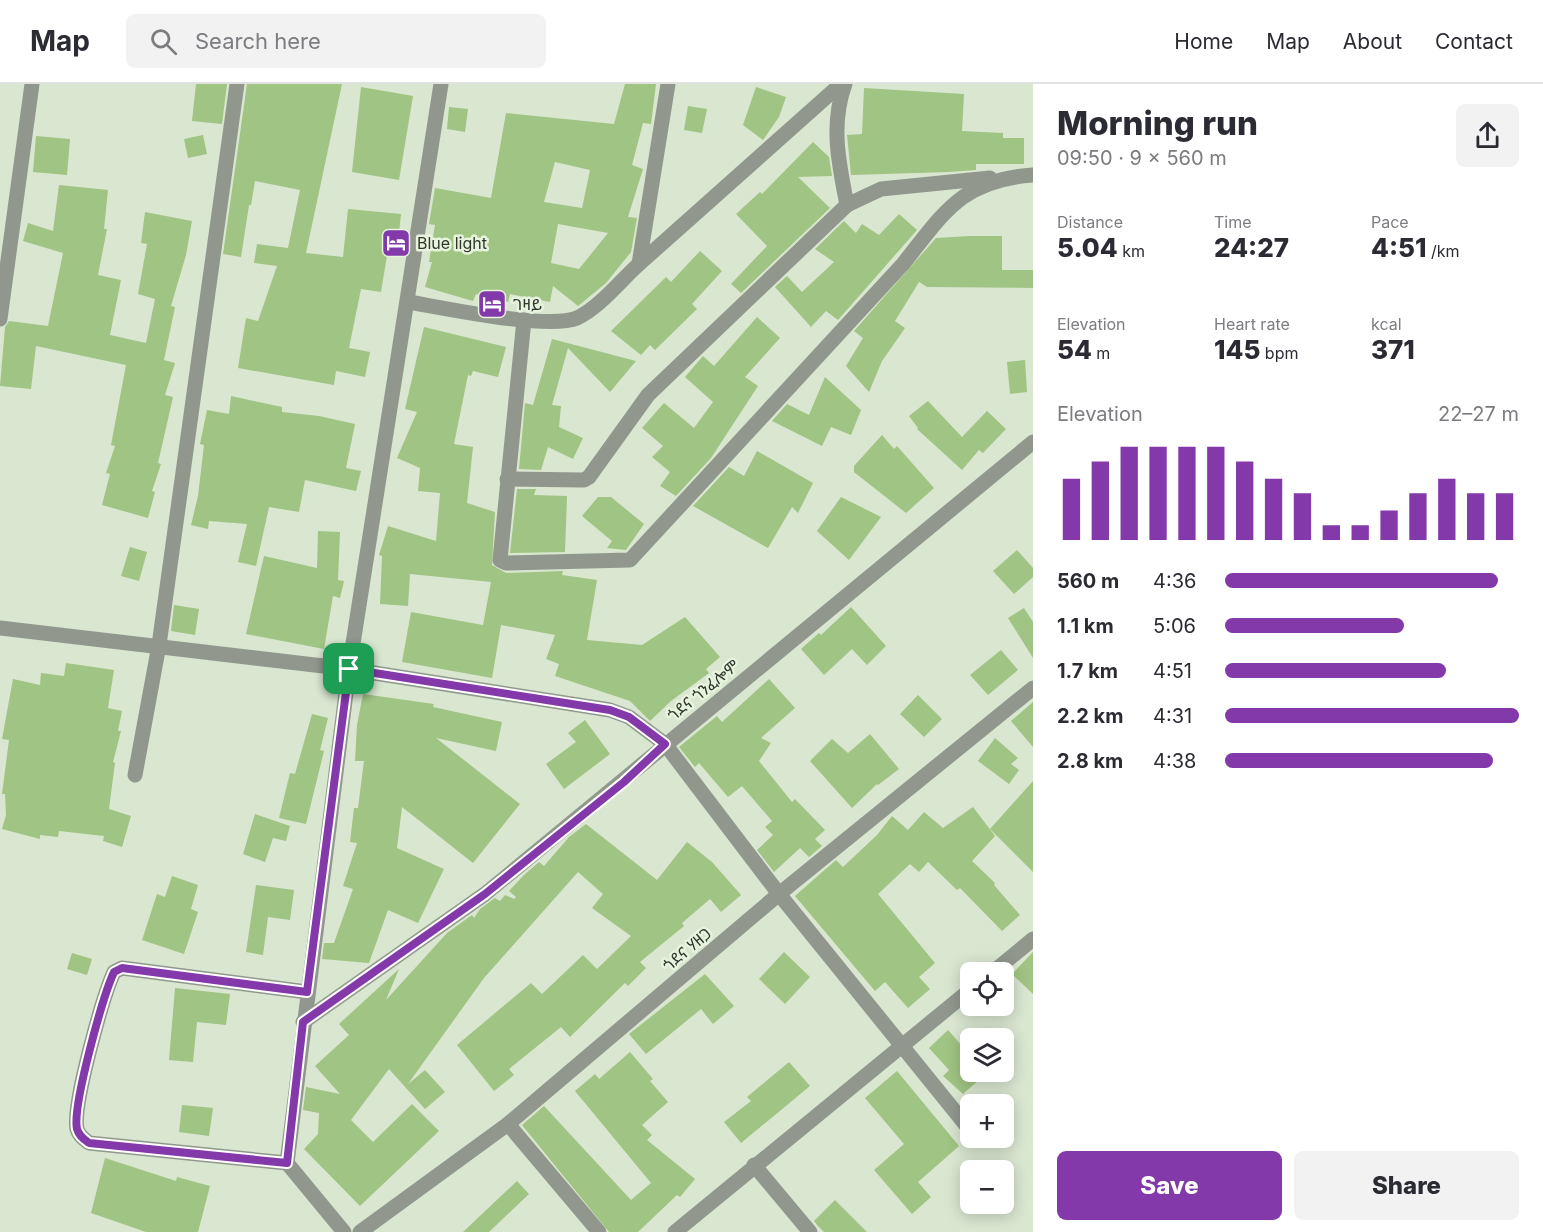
<!DOCTYPE html>
<html lang="en">
<head>
<meta charset="utf-8">
<style>
	:root { --surface:#fff; --page:#f2f2f3; --text:#2b2b33; --muted:#7c7c81; --line:#e1e1e2; --accent:#8439ab }
	body { margin:0; font-family:Inter,"Noto Sans Ethiopic",sans-serif; background:var(--page); color:var(--text); height:100vh; display:flex; flex-direction:column; font-size:22px; white-space:nowrap }
	* { box-sizing:border-box; margin:0 }
	p { font-size:20px; color:var(--muted) }
	.icon { flex:none; width:33px; height:33px; fill:none; stroke:currentColor; stroke-width:2; stroke-linecap:round; stroke-linejoin:round }
	.map { position:relative; flex:1; overflow:hidden }
	.details { display:flex; flex-direction:column; background:var(--surface); width:510px }
	.details>* { flex:none }
	.tools { position:absolute; left:960px; top:878px; display:grid; gap:12px }
	.tools a { display:grid; place-items:center; width:54px; height:54px; border-radius:9px; background:var(--surface); box-shadow:0 3px 15px #0003; font-size:30px }
	.pin { position:absolute; display:grid; place-items:center; width:51px; height:51px; color:#fff; margin:-26px; border-radius:12px; box-shadow:0 3px 9px #0006 }
	.round { display:grid; place-items:center; flex:none; width:63px; height:63px; border-radius:9px; background:var(--page) }
	.summary { display:flex; align-items:center; justify-content:space-between; height:102px; padding:0 24px }
	h1 { font-size:33px; font-weight:800; line-height:45px }
	.stats { display:grid; grid-template-columns:repeat(3,1fr); gap:9px; height:102px; padding:6px 24px }
	.stats div { display:grid; align-content:center }
	.stats b { font-size:26px; font-weight:800 }
	.stats small { font-size:16px; font-weight:400 }
	.stats p { font-size:16px }
	.chart { height:168px; padding:12px 24px }
	.chart p { display:flex; justify-content:space-between }
	.chart svg { width:100%; height:108px; margin-top:6px; stroke:var(--accent); stroke-width:6 }
	.cta { display:flex; gap:12px; margin-top:auto; padding:12px 24px }
	.cta a { flex:1; height:69px; border-radius:9px; background:var(--accent); color:#fff; font-size:24px; font-weight:800; line-height:69px; text-align:center }
	.cta a+a { background:var(--page); color:var(--text) }
	ul { padding:0 24px; list-style:none; font-size:20px }
	li { display:grid; grid-template-columns:96px 72px 1fr; align-items:center; height:45px }
	li i { height:15px; border-radius:8px; background:var(--accent) }
	header { display:flex; align-items:center; gap:36px; box-sizing:border-box; height:84px; padding:0 30px; background:var(--surface); border-bottom:2px solid var(--line) }
	header strong { font-size:28px }
	nav { display:flex; gap:33px; margin-inline-start:auto; font-size:21px }
	.search { width:420px; height:54px; background:var(--page); display:flex; align-items:center; gap:15px; box-sizing:border-box; padding:0 21px; border-radius:9px; color:var(--muted); font-size:22px }
	main { display:flex; flex:1; min-height:0 }
	.map>svg:first-child { display:block }
</style>
</head>
<body>
<header>
<strong>Map</strong>
<div class="search"><svg class="icon" aria-label="search" viewBox="0 0 24 24"><circle cx="10" cy="10" r="6"/><path d="M15 15l6 6"/></svg>Search here</div>
<nav><a>Home</a><a>Map</a><a>About</a><a>Contact</a></nav>
</header>
<main>
<div class="map">
<svg width="1033" height="1148" viewBox="0 0 1033 1148">
	<rect width="100%" height="100%" fill="#d9e6d0"/>
	<g fill="#a0c483" fill-rule="evenodd">
		<polygon points="196,0 227,0 222,40 192,37"/>
		<polygon points="247,0 342,0 306,169 343,173 348,125 401,130 399,149 391,148 381,208 361,205 349,264 370,268 365,293 336,287 334,301 238,284 246,234 258,237 277,182 254,179 257,160 288,164 300,106 255,97 251,121 249,121 241,173 223,170"/>
		<path d="M625,0h31l-5,40 -8,-1 -11,42 11,4 -15,48 9,1 -6,34 -25,31 -28,23 -25,-20 -3,16 -40,-8 -2,8 -32,-8 -3,7 -48,-14 7,-25h-3l6,-37 -6,-1 6,-36 56,10 15,-85 108,11zM555,78l35,8 -8,38 -38,-6zM558,140l50,9 -29,36 -28,-6z"/>
		<polygon points="361,3 413,12 399,96 352,88"/>
		<polygon points="756,3 786,13 779,33 763,56 743,41"/>
		<polygon points="864,4 964,10 962,47 1003,49 1003,54 1024,54 1024,80 976,80 976,86 949,88 851,91 847,51 862,50"/>
		<polygon points="688,22 707,25 702,49 684,46"/>
		<polygon points="449,23 468,25 465,48 447,45"/>
		<polygon points="203,51 207,70 188,74 184,55"/>
		<polygon points="36,52 70,55 67,91 33,88"/>
		<polygon points="813,58 829,73 832,92 798,93 830,124 741,209 731,200 767,162 736,130 760,108 762,110"/>
		<polygon points="59,101 108,106 104,145 107,145 98,191 121,196 110,251 146,259 155,215 138,210 147,160 141,159 145,128 192,137 186,171 171,222 175,223 164,276 175,279 165,311 173,313 158,379 161,380 152,407 155,408 148,434 102,421 110,390 106,389 115,362 111,361 126,281 36,262 31,305 0,302 5,243 9,237 48,242 63,169 23,157 28,139 53,147"/>
		<polygon points="899,130 917,146 838,236 826,227 811,243 775,203 787,192 802,208 834,178 815,165 844,137 856,149 862,140 879,151"/>
		<polygon points="969,152 1002,152 1002,186 1033,186 1033,204 927,203 919,198 895,237 905,244 882,277 869,308 846,282 863,254 854,247 936,154"/>
		<polygon points="700,167 722,187 692,220 697,225 655,266 650,261 641,271 611,247 666,193 671,198"/>
		<polygon points="757,233 780,254 745,293 758,302 711,374 676,412 660,402 670,388 652,373 663,362 642,344 664,319 694,344 713,318 685,293 703,272 714,282"/>
		<polygon points="424,243 506,263 498,293 473,287 471,292 468,291 454,360 473,363 467,419 495,428 492,481 506,489 563,487 562,491 597,496 587,556 642,561 685,533 720,573 706,585 709,589 671,617 650,637 630,617 555,592 559,580 546,575 555,551 501,541 492,594 402,578 411,528 483,541 491,498 410,490 408,522 380,520 382,472 379,471 388,442 436,457 440,409 418,407 420,384 397,374 417,328 405,325"/>
		<polygon points="552,255 636,277 610,308 568,264 552,321 561,322 559,343 583,354 573,375 548,363 541,386 519,385 525,319 533,321"/>
		<polygon points="1025,276 1027,308 1010,310 1007,278"/>
		<polygon points="825,293 861,326 851,351 831,343 822,362 772,337 787,320 809,331"/>
		<polygon points="231,312 282,323 282,328 319,332 355,340 346,384 361,387 356,407 305,396 299,428 269,423 256,482 238,478 247,440 209,437 208,445 191,441 198,412 204,361 200,360 207,326 229,330"/>
		<polygon points="928,317 962,353 987,327 1006,345 983,369 979,366 962,386 917,345 918,344 909,332"/>
		<polygon points="882,351 894,365 897,362 934,404 906,429 854,388 854,382"/>
		<polygon points="757,367 813,399 798,429 792,423 768,464 693,422 729,383 744,392"/>
		<polygon points="517,405 536,405 534,411 567,412 565,468 510,469"/>
		<polygon points="598,413 611,413 644,440 626,466 607,464 612,457 582,432"/>
		<polygon points="841,413 881,433 849,476 817,447"/>
		<polygon points="318,447 340,448 338,496 344,497 340,514 333,512 324,565 246,550 264,472 317,484"/>
		<polygon points="130,463 147,468 139,497 121,492"/>
		<polygon points="1017,466 1033,484 1033,493 1014,510 993,487"/>
		<polygon points="174,521 199,525 195,551 171,547"/>
		<polygon points="851,523 886,562 867,581 852,565 824,591 801,565 819,549 821,551"/>
		<polygon points="1024,524 1033,538 1033,574 1008,534"/>
		<polygon points="1001,566 1018,586 988,611 970,591"/>
		<polygon points="66,579 114,586 108,624 122,627 118,647 121,647 113,678 115,679 109,725 131,732 122,763 103,757 104,752 59,747 58,753 40,751 40,755 2,745 6,731 5,710 2,710 9,656 2,655 13,595 40,601 41,589 64,592"/>
		<polygon points="769,595 795,624 761,654 771,659 759,677 792,718 795,715 825,746 815,755 822,762 809,773 800,764 774,788 757,766 773,751 765,743 772,737 742,702 728,713 699,679 695,683 679,663 717,632 722,638"/>
		<polygon points="363,610 434,620 433,623 502,638 496,667 436,654 520,720 473,779 402,723 397,764 444,785 418,839 388,826 369,879 322,875 324,859 334,859 353,805 343,802 357,759 350,758 354,724 358,724 364,677 355,677 357,641"/>
		<polygon points="918,611 942,635 924,653 900,630"/>
		<polygon points="1033,618 1033,663 1011,637"/>
		<polygon points="312,630 328,634 320,666 324,667 306,740 279,734 290,689 295,690"/>
		<polygon points="585,636 610,670 564,705 546,680 576,658 568,649"/>
		<polygon points="870,650 899,685 878,701 877,700 852,724 810,677 832,655 848,669"/>
		<polygon points="995,654 1018,674 1011,680 1019,686 1009,700 978,677"/>
		<polygon points="1033,697 1033,788 990,745"/>
		<polygon points="973,723 995,752 972,777 995,799 994,801 1020,831 1002,847 960,804 957,806 928,778 919,788 910,780 878,810 935,879 919,893 930,905 908,924 885,898 875,907 795,812 836,776 843,783 877,751 892,732 908,746 924,728 943,744"/>
		<polygon points="255,730 290,742 286,757 273,754 265,778 243,770"/>
		<polygon points="586,740 657,796 687,758 712,778 741,811 721,828 710,815 682,839 684,842 640,878 646,884 628,902 625,899 570,953 561,943 509,985 514,991 494,1007 457,961 531,899 542,910 583,871 597,885 631,852 592,824 603,810 578,788 484,894 408,1000 425,986 445,1008 425,1025 389,985 351,1036 373,1058 412,1020 439,1047 360,1122 304,1065 318,1050 319,1029 303,1026 306,1003 340,1010 315,982 349,951 339,940 399,885 386,916 447,849 472,831 474,834 480,825 495,814 500,817 505,811 514,815 516,813 509,807 524,791 539,778 544,782 569,753"/>
		<polygon points="172,792 198,801 191,825 198,828 184,870 142,856 157,810 165,813"/>
		<polygon points="256,801 294,806 290,836 268,833 263,871 246,868"/>
		<polygon points="784,868 810,893 785,920 759,895"/>
		<polygon points="1033,868 1033,910 1012,890"/>
		<polygon points="72,869 92,875 87,891 67,885"/>
		<polygon points="705,890 734,922 713,940 701,925 646,970 629,950"/>
		<polygon points="175,904 230,910 226,941 197,938 193,978 169,976"/>
		<polygon points="948,946 970,971 970,987 989,987 963,1010 943,992 949,986 929,964"/>
		<polygon points="630,968 653,995 650,997 668,1018 642,1041 652,1051 647,1056 695,1095 680,1113 677,1111 638,1148 609,1148 522,1041 544,1022 631,1116 651,1099 575,1007 595,990 599,995"/>
		<polygon points="789,978 810,1002 741,1059 724,1038 751,1017 747,1013"/>
		<polygon points="897,987 959,1062 918,1098 931,1113 912,1130 874,1086 904,1060 865,1014"/>
		<polygon points="182,1021 213,1024 209,1052 179,1048"/>
		<polygon points="105,1074 176,1097 177,1093 210,1102 198,1148 146,1148 91,1129"/>
		<polygon points="517,1097 529,1110 489,1148 463,1148"/>
		<polygon points="835,1116 867,1148 824,1148 818,1142 814,1137"/>
	</g>
	<g fill="none" stroke-linecap="round" stroke-linejoin="round">
		<g stroke="#92978e" stroke-width="15">
			<polyline points="668,0 639,180 841,0"/>
			<path d="M845,0c-15,41 -6,80 2,121l34,-16 109,-11"/>
			<path d="M409,218c35,6 139,28 168,16 23,-11 43,-37 62,-54"/>
			<polyline points="0,235 32,0"/>
			<path d="M524,236l-24,240 6,3 124,-3 273,-296c41,-51 58,-84 130,-89"/>
			<polyline points="507,395 584,396 589,393 648,311 847,121"/>
			<polyline points="0,544 349,585 610,626 629,633 665,660 779,810 970,1046"/>
			<polyline points="135,691 159,561 237,0"/>
			<polyline points="993,888 1033,855"/>
			<path d="M307,908l-185,-24 -8,4c-11,24 -42,134 -37,157 2,7 7,10 12,14l198,20 62,-494 92,-585"/>
			<polyline points="303,938 485,810 1033,358"/>
			<polyline points="508,1040 599,1148"/>
			<polyline points="287,1079 344,1148"/>
			<polyline points="754,1081 810,1148"/>
			<polyline points="360,1148 508,1040 779,810 1033,604"/>
			<polyline points="675,1148 970,906"/>
		</g>
	</g>
	<g fill="none" stroke-linecap="round" stroke-linejoin="round">
		<g stroke="#fff" stroke-width="12">
			<path id="route" d="M349,585l261,41 19,7 36,27 -41,38 -139,112 -182,128 -16,141 -198,-20c-5,-4 -10,-7 -12,-14 -5,-23 26,-133 37,-157l8,-4 185,24z"/>
		</g>
		<use href="#route" stroke="#8439ab" stroke-width="8"/>
	</g>
	<defs>
		<g id="hotel-square" transform="scale(1.5)"><rect x="-9" y="-9" width="18" height="18" rx="4" fill="#8439ab" stroke="#e6f3dd"/><path d="M-6-4.5h1.5V1H6V5H4.5V3h-9V5H-6ZM-4 0a1.8 1.8 0 1 1 3.6 0ZM.5 0V-2.5h3Q6-2.5 6 0Z" fill="#fff"/></g>
	</defs>
	<g fill-rule="evenodd">
		<use href="#hotel-square" x="396" y="159"/>
		<use href="#hotel-square" x="492" y="220"/>
	</g>
	<g text-anchor="middle" dominant-baseline="central" stroke-width="5" stroke-linejoin="round" paint-order="stroke">
		<g font-size="16" fill="#31362d" stroke="#e6f3dd" text-anchor="start">
			<text x="417" y="159">Blue light</text>
			<text x="513" y="220">ገዛይ</text>
		</g>
		<g font-size="16" fill="#31362d" stroke="#e6f3dd">
			<text transform="translate(703 606) rotate(-39)">ጎደና ጎንፈሎም</text>
			<text transform="translate(687 865) rotate(-40)">ጎደና ሃዘጋ</text>
		</g>
	</g>
</svg>
<div class="tools">
<a><svg class="icon" aria-label="locate" viewBox="0 0 24 24"><circle cx="12" cy="12" r="6"/><path d="M12 2v4M12 18v4M2 12h4M18 12h4"/></svg></a>
<a><svg class="icon" aria-label="layers" viewBox="0 0 24 24"><path d="M12 4l9 5-9 5-9-5zM3 14l9 5 9-5"/></svg></a>
<a>+</a>
<a>−</a>
</div>
<div class="pin" style="left:349px;top:585px;background:#1e9e55"><svg class="icon" aria-label="arrive" viewBox="0 0 24 24"><path d="M6 21V4h12l-3 4 3 4H6"/></svg></div>
</div>
<section class="details">
<div class="summary"><div><h1>Morning run</h1><p>09:50 · 9 × 560 m</p></div><a class="round"><svg class="icon" aria-label="share" viewBox="0 0 24 24"><path d="M12 15V3M7 8l5-5 5 5M5 13v7h14v-7"/></svg></a></div>
<div class="stats">
<div><p>Distance</p><b>5.04<small> km</small></b></div>
<div><p>Time</p><b>24:27</b></div>
<div><p>Pace</p><b>4:51<small> /km</small></b></div>
</div>
<div class="stats">
<div><p>Elevation</p><b>54<small> m</small></b></div>
<div><p>Heart rate</p><b>145<small> bpm</small></b></div>
<div><p>kcal</p><b>371</b></div>
</div>
<div class="chart"><p><span>Elevation</span>22–27 m</p>
<svg viewBox="0 0 160 44" preserveAspectRatio="none"><path d="M5 44V19M15 44V12M25 44V6M35 44V6M45 44V6M55 44V6M65 44V12M75 44V19M85 44V25M95 44V38M105 44V38M115 44V32M125 44V25M135 44V19M145 44V25M155 44V25"/></svg>
</div>
<ul>
<li><b>560 m</b>4:36<i style="width:93%"></i></li>
<li><b>1.1 km</b>5:06<i style="width:61%"></i></li>
<li><b>1.7 km</b>4:51<i style="width:75%"></i></li>
<li><b>2.2 km</b>4:31<i style="width:100%"></i></li>
<li><b>2.8 km</b>4:38<i style="width:91%"></i></li>
</ul>
<div class="cta"><a>Save</a><a>Share</a></div>
</section>
</main>
</body>
</html>
